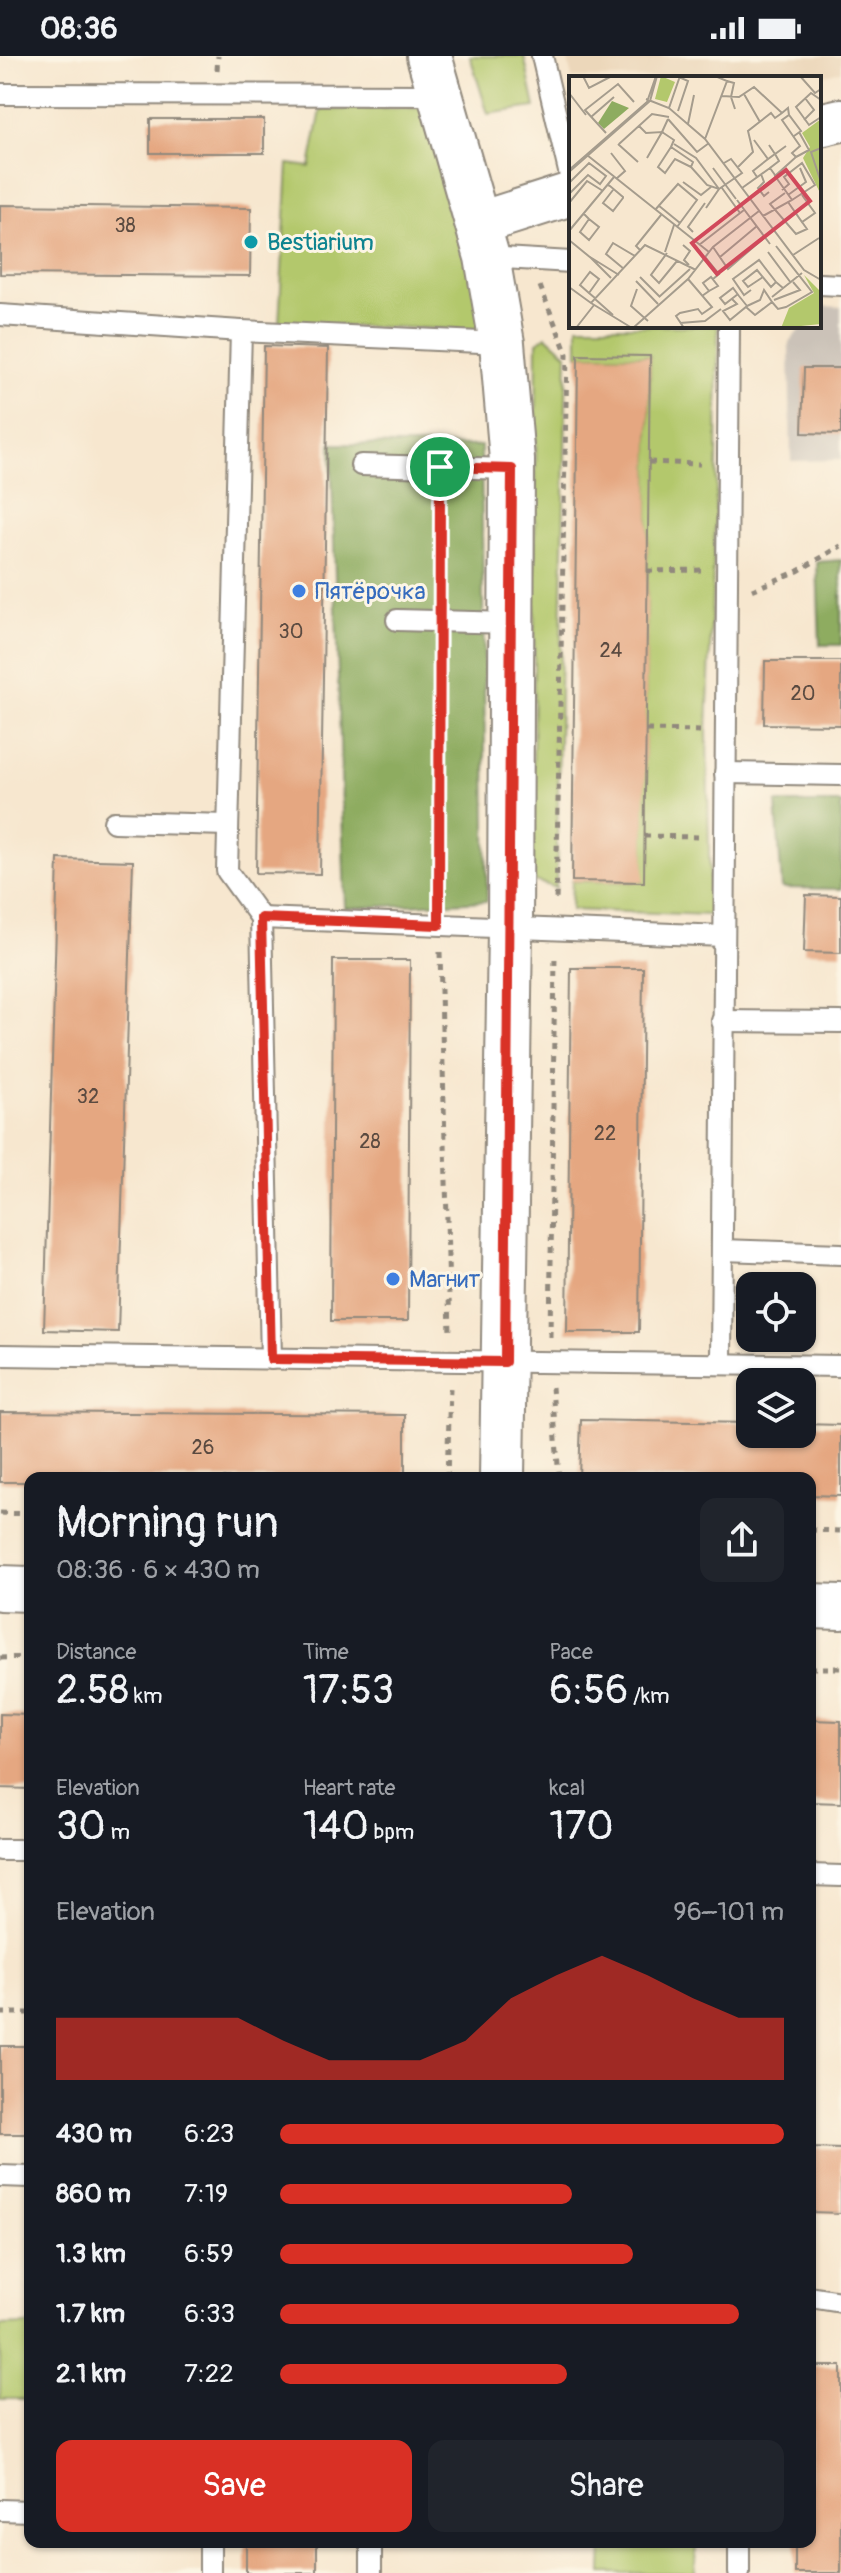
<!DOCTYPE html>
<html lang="en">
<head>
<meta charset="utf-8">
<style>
	:root { --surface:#171b24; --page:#20242c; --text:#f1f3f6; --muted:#9ea1a6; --accent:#d93025 }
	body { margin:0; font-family:Pangolin,sans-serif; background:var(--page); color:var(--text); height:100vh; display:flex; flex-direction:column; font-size:30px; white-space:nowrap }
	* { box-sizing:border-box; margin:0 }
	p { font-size:26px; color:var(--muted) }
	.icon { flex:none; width:44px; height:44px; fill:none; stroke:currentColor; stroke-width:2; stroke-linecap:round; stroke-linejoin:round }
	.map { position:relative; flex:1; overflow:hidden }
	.sheet { position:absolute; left:24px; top:1416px; width:792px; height:1076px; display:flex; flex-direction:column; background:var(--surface); border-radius:16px; box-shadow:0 2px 6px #0004 }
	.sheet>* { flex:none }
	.buttons { position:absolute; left:736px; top:1216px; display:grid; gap:16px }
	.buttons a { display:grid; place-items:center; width:80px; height:80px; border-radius:16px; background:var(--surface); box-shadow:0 2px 6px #0004; font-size:40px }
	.pin { position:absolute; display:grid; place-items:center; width:68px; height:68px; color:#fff; margin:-34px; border:4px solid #fff; border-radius:50%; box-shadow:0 2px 8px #0007 }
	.round { display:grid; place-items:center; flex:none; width:84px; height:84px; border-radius:16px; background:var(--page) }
	.head { display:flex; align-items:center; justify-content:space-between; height:136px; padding:0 32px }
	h1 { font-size:44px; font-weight:600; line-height:60px }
	.metrics { display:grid; grid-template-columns:repeat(3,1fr); gap:12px; height:136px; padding:8px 32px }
	.metrics div { display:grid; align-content:center }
	.metrics b { font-size:40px; font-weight:600 }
	.metrics small { font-size:22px; font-weight:400 }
	.metrics p { font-size:22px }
	.chart { height:224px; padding:16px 32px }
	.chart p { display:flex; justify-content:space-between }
	.chart svg { width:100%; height:144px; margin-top:8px; fill:var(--accent); opacity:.7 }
	.primary-button { display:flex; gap:16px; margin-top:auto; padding:16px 32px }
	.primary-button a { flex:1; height:92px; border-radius:16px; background:var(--accent); color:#fff; font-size:32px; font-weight:600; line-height:92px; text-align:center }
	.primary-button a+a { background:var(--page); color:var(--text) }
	ul { padding:0 32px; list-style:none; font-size:26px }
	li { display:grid; grid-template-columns:128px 96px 1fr; align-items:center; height:60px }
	li i { height:20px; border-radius:10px; background:var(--accent) }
	.status { display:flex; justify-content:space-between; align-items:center; height:56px; padding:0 40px; background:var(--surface); direction:ltr }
	.status svg { height:22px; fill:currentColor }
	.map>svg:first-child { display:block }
</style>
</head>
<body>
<div class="status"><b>08:36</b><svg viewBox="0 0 49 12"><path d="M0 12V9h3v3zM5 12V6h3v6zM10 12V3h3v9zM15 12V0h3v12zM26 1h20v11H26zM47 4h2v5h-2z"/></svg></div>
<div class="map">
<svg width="841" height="2517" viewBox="0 0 841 2517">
	<rect width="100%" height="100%" fill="#fcf5e5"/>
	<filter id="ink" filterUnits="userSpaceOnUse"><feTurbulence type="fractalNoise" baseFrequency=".0125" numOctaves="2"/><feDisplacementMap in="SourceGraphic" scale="16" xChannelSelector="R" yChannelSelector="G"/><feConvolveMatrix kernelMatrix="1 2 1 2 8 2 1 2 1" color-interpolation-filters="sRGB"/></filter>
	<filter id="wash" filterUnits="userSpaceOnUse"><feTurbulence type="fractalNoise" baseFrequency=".006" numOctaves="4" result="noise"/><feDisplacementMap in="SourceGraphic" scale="32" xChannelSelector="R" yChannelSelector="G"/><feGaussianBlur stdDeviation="1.8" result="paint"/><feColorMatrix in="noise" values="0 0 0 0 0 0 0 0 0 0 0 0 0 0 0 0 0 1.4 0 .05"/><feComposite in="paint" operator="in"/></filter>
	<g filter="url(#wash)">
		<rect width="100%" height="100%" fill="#f7e7cf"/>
		<polygon fill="#ecd7ba" points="567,0 841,0 841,15 813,22 572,22"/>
		<polygon fill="#cbc2b8" points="821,250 841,251 841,404 791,405 789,286 803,270 819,270"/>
		<g fill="#b3c86c" stroke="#6f7a4c" stroke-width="2">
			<polygon points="470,0 524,0 535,51 488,58"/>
			<polygon points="428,52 489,274 279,268 288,108 310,111 321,54"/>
			<polygon points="578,270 718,270 717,409 707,675 710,859 571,854 572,825 643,826 650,300 578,299"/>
			<polygon points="547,280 567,298 556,832 532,824 537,286"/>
			<polygon points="30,2269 30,2343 0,2343 0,2270"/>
			<polygon points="603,2486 696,2486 695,2517 602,2517"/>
		</g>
		<g fill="#8eac60" stroke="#5c6c46" stroke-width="2">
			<polygon points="331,388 481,390 487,845 345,852"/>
			<polygon points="841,504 841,589 820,589 817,506"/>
			<polygon points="776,747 841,747 841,833 782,832"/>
		</g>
		<g id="blocks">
			<g fill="#e5a781">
				<rect x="150" y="63" width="114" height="34"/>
				<polygon points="0,149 251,152 250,220 0,218"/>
				<polygon points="264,290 328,292 320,818 256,817"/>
				<polygon points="578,299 650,300 644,826 572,825"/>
				<polygon points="804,312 841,312 841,378 802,377"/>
				<polygon points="765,605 841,605 841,669 764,668"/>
				<polygon points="58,803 133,805 118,1276 44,1274"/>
				<polygon points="806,839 841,840 841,897 804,896"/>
				<polygon points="333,904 410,904 408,1265 331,1265"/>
				<polygon points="571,912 643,912 639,1276 567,1276"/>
				<polygon points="0,1356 405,1359 405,1422 30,1422 30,1426 0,1426"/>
				<polygon points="581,1364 750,1367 750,1378 802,1378 802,1368 841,1369 841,1440 810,1439 810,1422 579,1422"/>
				<polygon points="0,1658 30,1659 30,1733 0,1732"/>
				<polygon points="810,1664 841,1665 841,1747 810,1746"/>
				<rect x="0" y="1990" width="30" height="88"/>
				<polygon points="810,2092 841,2093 841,2157 810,2156"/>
				<polygon points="810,2310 841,2310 841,2517 795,2517 795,2486 810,2486"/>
				<rect x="246" y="2486" width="71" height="31"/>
			</g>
		</g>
	</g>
	<g filter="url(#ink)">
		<use href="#blocks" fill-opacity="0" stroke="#91897d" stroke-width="2"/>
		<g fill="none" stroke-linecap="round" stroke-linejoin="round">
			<g stroke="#91897d" stroke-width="24">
				<g id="service">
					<polyline points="542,0 571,124"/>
					<polyline points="0,38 441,39"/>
					<polyline points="487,201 571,206"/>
					<polyline points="819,228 841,229"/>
					<polyline points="0,259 241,275 502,287"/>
					<polyline points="241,275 227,815 261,862 271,1303"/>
					<polyline points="361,409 512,413"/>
					<polyline points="397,564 511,567"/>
					<polyline points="725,717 841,719"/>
					<polyline points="114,766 228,769"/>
					<polyline points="261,862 724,880"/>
					<polyline points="722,965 841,966"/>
					<polyline points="722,1194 841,1198"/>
					<polyline points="0,1299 841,1310"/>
					<polyline points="721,1307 729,270"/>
					<polyline points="0,1794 30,1794"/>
					<polyline points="810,1819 841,1820"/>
					<polyline points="0,2120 30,2121"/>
					<polyline points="810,2241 841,2246"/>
					<polyline points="0,2454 30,2455"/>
					<polyline points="210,2486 210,2517"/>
					<polyline points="739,2486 739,2517"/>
					<polyline points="371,2517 371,2486"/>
				</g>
			</g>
			<g stroke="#91897d" stroke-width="46">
				<g id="minor">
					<polyline points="819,69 841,64"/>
					<polyline points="477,168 571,138"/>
				</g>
			</g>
			<g stroke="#91897d" stroke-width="48">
				<g id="tertiary">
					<polyline points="429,0 487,201 502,287 512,404 510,872 502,1422"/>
					<polyline points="0,1532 30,1533"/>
					<polyline points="810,1550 841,1551"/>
				</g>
			</g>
			<g stroke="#91897d" stroke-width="5" stroke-dasharray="6 6" stroke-linecap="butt">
				<polyline points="217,14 218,0"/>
				<polyline points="540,230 567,298 556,847"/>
				<polyline points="649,406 700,408"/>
				<polyline points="440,436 441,538"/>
				<polyline points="647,515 702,514"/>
				<polyline points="752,534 798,515 841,490"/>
				<polyline points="646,674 701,675"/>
				<polyline points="644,780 699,781"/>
				<polyline points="440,842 441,592"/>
				<polyline points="440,896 450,1278"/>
				<polyline points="550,1281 555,899"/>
				<polyline points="552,1331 559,1422"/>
				<polyline points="447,1422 450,1332"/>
				<polyline points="0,1457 30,1458"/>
				<polyline points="810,1474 841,1475"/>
				<polyline points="0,1602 30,1601"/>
				<polyline points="810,1612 841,1612"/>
				<polyline points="0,1957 30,1957"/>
			</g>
			<use href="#service" stroke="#fff" stroke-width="20"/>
			<use href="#minor" stroke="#fff" stroke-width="42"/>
			<use href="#tertiary" stroke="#fff" stroke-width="44"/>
		</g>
	</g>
	<g fill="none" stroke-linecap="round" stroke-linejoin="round" filter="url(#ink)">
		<g stroke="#fff" stroke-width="16">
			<polygon id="route" points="440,411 512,413 505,1306 271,1303 261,862 439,869"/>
		</g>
		<use href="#route" stroke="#d93025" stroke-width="10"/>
	</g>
	<circle fill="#0f9aa8" stroke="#fcf5e5" stroke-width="3" cx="251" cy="186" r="8"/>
	<g fill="#3f7fe0" stroke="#fcf5e5" stroke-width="3">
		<circle cx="299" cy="535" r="8"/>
		<circle cx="393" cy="1223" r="8"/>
	</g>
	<g text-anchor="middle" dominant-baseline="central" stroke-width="6" stroke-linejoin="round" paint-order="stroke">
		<g font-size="20" fill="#5a4a40">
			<text x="125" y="169">38</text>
			<text x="291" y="575">30</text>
			<text x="611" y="594">24</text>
			<text x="803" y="637">20</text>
			<text x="88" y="1040">32</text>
			<text x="605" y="1077">22</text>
			<text x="370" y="1085">28</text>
			<text x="203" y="1391">26</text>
		</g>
		<g font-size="24" fill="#0d838f" stroke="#fcf5e5" text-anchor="start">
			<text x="267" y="186">Bestiarium</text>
		</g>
		<g font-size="24" fill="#366cbe" stroke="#fcf5e5" text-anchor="start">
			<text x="315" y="535">Пятёрочка</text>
			<text x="409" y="1223">Магнит</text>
		</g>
	</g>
	<g transform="translate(569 20)">
		<rect width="252" height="252" fill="#f7e7cf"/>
		<path d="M92,0l14,6 -8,20 -12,-3zM252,43v76l-18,-37 7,-11 -8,-14zM235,199l17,17v32l-40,4 8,-20 25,-15z" fill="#b3c86c"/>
		<path d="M43,25l17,7 -25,21 -6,-6z" fill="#8eac60"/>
		<path fill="none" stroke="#a59c8d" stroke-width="2" d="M14,0l6,12 23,-12M231,0l15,17 6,-4M158,5l7,2 -3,14 4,12M0,17l17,22M175,18l16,28M153,20l17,1 15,-10 28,26 6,-5 1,7M77,23l23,9 36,31 99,131 17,10M252,24l-10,-7 -15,14 13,18 12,-8M100,32l11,-32M109,35l10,-30 -9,-4M22,41l23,-20M99,43l-6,13 12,8 -3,7 22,15 -2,5 16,18 12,4 23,-16 -11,-14 -7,4M99,43l29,33 12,-9M235,44l10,-10 -9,-12M119,48l6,-29M70,50l7,7 16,-1 -15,26M37,57l-21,-23 33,-26 16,18M136,63l22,-58 -12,-5M185,64l14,19 7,-5 4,7 -9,7 5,7M49,68l20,18M50,68l33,-30 17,3M105,68l22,14 23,31 -13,19M200,69l6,9 11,-8M102,71l-13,20 7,6 10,-14 16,8M252,72l-10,4 10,30M42,77l14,18 -9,8M18,79l122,97M227,81l13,-7 -10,-18M144,92l23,31M168,92l16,-16 -5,-21 23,-18 4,5 7,-5M0,94l78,-68 9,-26M0,96l81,-71 7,-25M192,98l3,8 -6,6 6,8 5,-4M188,101l-4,-6 15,-12M114,106l18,13 10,-8M0,107l20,-20 17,13 -6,8 -12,-9 -19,19M39,109l2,1 13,11v1l-10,13 -10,-8 10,-13M153,112l18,25M173,112l28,-20M213,114l7,-6 -5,-7 18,-14 13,22 -23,15M216,117l-15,11 26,30 11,-5 -5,-7M219,119l18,-13 -6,-14M168,124l33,44M219,126l14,20 13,-9 -13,-18M0,127l18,-22 16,10M89,129l22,18M86,134l23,-26 19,16 -20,27M15,138l5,5 10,8 -10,13 -9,-8 9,-13M194,140l29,-16 -17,-24 21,-19 -4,-4 8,-7 -18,-26 7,-5 12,16 -7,5M0,155l45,-54M124,156l-5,-5 17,-24M0,164l22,18M114,169l7,6 -6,9 5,5M130,169l45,-35M144,171l15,22 37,-32M71,174l-4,-4 25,-31M96,176l9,-27M199,176l23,31M98,177l-16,22 8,8 18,-22M224,179l26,-17M136,181l14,17 -6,5M151,181l37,-31M55,193l-18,-15 7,-11 22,13M71,201l20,20M194,201l-15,10 -5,-6 14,-11 14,17 5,-5 7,6M42,202l-21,-21 29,18M67,205l22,23M0,211l22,16 54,-58 51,25M68,213l-6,17 17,15M182,214l-7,5 -11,-16 26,-19 17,22M20,217l-9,-8 10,-13 9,7 -10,14 6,5M133,220l7,-5 -6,-8 8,-6 7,9 -9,5M90,221l31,-28M203,221l30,-24M26,223l18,16M163,223l5,5 -14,7 7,9 17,-14 -8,-10 -6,-8 -13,10 5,6 13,-10M205,224l26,-10 -7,-8M203,226l6,7 8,-2 26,-15 -36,-46M22,227l41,25M177,231l9,8 17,-13 -8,-12 -4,10 -13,6M111,247l25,-2 16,-12M7,252l18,-23M64,252l55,-49 25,-32 46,-36M115,252l-8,-12 4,-3 18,-4 4,5 10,-7 -24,-28"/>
		<path fill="#d1495b" fill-opacity="0.15" stroke="#d1495b" stroke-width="4" d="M217,94l24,31 -93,73 -25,-31z"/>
		<rect width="252" height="252" fill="none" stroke="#2b2b2b" stroke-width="4"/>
	</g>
</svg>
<div class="buttons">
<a><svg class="icon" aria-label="locate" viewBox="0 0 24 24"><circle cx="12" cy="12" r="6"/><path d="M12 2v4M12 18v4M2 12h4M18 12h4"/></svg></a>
<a><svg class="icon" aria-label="layers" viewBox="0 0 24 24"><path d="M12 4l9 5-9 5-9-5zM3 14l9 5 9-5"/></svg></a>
</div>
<div class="pin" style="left:440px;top:411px;background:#1e9e55"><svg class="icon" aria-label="arrive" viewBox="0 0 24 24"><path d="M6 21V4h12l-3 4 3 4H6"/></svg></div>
<section class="sheet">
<div class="head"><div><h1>Morning run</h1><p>08:36 · 6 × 430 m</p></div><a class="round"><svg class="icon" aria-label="share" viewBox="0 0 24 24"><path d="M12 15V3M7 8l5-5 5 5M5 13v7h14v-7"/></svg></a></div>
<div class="metrics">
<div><p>Distance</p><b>2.58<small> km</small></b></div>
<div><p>Time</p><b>17:53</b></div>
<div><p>Pace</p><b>6:56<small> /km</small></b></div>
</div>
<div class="metrics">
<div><p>Elevation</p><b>30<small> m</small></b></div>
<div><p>Heart rate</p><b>140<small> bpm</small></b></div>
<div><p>kcal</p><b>170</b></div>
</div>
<div class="chart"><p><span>Elevation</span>96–101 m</p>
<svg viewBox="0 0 160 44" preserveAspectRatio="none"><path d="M0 44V25L10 25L20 25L30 25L40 25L50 32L60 38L70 38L80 38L90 32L100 19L110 12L120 6L130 12L140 19L150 25L160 25V44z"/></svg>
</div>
<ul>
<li><b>430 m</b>6:23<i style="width:100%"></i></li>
<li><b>860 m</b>7:19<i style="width:58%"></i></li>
<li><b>1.3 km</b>6:59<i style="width:70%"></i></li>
<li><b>1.7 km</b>6:33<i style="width:91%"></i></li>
<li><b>2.1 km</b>7:22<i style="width:57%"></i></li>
</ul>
<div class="primary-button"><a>Save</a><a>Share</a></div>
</section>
</div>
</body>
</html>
